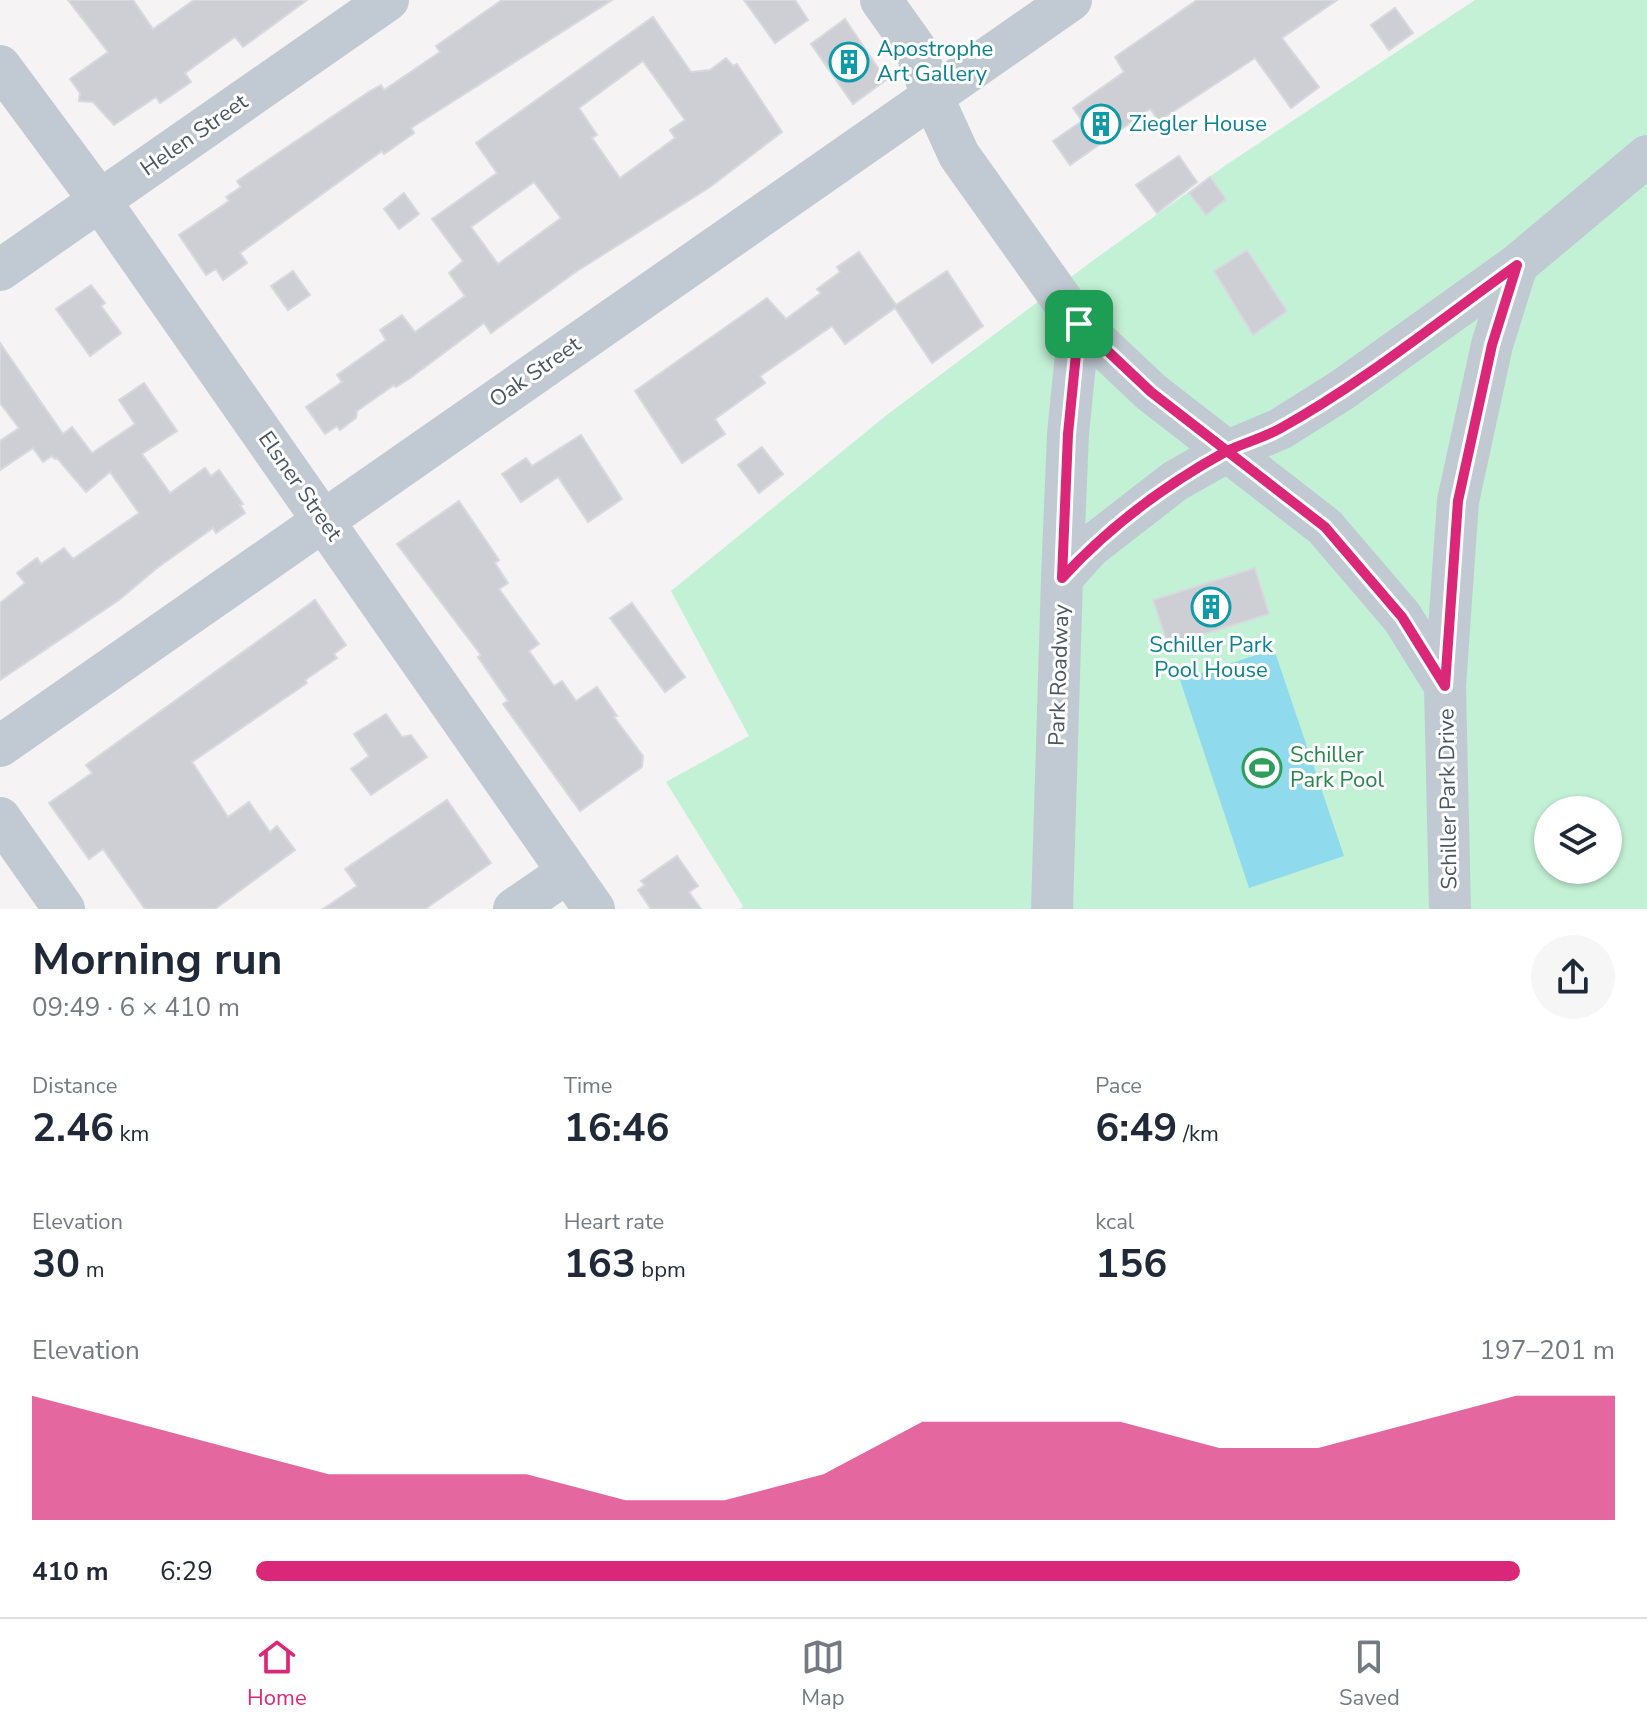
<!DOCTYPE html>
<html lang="en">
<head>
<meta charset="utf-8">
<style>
	:root { --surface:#fff; --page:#f6f6f7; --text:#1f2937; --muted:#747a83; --line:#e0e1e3; --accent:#db2777 }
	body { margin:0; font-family:"Nunito Sans",sans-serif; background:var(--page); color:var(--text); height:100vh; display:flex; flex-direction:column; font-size:30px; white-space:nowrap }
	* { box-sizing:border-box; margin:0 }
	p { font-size:26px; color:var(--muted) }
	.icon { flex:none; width:44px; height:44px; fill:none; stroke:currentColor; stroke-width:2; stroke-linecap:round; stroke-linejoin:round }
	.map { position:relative; height:909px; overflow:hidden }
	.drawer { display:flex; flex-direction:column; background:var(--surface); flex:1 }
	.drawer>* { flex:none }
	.tools { position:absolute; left:1534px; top:796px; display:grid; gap:16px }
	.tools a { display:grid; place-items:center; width:88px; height:88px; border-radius:50%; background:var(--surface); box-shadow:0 2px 6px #0004; font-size:40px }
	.pin { position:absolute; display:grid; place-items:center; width:68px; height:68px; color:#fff; margin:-34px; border-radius:16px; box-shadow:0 4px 12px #0006 }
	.round { display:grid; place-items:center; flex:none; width:84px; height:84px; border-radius:42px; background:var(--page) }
	.headline { display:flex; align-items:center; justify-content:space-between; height:136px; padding:0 32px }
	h1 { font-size:44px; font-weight:700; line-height:60px }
	.metrics { display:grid; grid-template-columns:repeat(3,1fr); gap:12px; height:136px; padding:8px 32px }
	.metrics div { display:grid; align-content:center }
	.metrics b { font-size:40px; font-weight:700 }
	.metrics small { font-size:22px; font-weight:400 }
	.metrics p { font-size:22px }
	.chart { height:224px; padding:16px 32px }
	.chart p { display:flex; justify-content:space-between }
	.chart svg { width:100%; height:144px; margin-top:8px; fill:var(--accent); opacity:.7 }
	ul { padding:0 32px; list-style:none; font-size:26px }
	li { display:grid; grid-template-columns:128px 96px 1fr; align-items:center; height:60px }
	li i { height:20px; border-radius:10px; background:var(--accent) }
	.dock { display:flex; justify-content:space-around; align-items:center; height:112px; border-top:2px solid var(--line); background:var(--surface); font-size:22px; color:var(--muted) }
	.dock a { display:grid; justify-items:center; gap:4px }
	.dock .selected { color:var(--accent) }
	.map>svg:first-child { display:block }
</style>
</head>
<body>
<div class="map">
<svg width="1647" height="909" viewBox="0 0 1647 909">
	<rect width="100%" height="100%" fill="#f5f3f3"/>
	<path fill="#c3f1d5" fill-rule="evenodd" d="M1475,0h172v909h-906l2,-3 -77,-124 83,-46 -78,-145 217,-177 207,-155 131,-94zM1548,810h60v60h-60z"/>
	<polygon fill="#90daee" points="1274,649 1344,856 1249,888 1180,680"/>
	<g fill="#cdcfd5" stroke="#d7d9de" stroke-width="2" fill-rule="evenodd">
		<polygon points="68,0 133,0 153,29 194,0 307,0 243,47 235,37 185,73 191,82 160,103 156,97 114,125 93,102 79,101 80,93 70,79 108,52"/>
		<polygon points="502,0 612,0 411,128 414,133 384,154 382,151 240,253 247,263 223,280 216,269 206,275 179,235 229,201 226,197 241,187 237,181 370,91 381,85 384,90 440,52 436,46"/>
		<polygon points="744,0 795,0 808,20 775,43"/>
		<polygon points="1197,0 1337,0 1282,38 1319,87 1291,108 1255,58 1159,121 1150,109 1070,165 1053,141 1082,121 1073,108 1124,72 1115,57"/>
		<polygon points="1395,8 1413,33 1389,50 1371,25"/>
		<path d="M653,17l38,55 19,-2 16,-12 7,8 4,-2 45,68 -72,55 -133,84 -86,62 -7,-10 -75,56 -13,8 -2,-2 -37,26 -1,7 -16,12 -3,-4 -12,8 -19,-27 36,-25 -5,-7 49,-35 -6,-10 22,-15 13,17 50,-36 -16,-23 14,-12 -31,-42 65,-46 -21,-30zM643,61l42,59 -15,10 5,8 -55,40 -28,-40 5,-3 -18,-27zM534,182l27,36 -63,46 -27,-37z"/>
		<polygon points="845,19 886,80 853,104 811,44"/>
		<polygon points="1179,156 1197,182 1157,213 1136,185"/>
		<polygon points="1210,177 1226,199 1206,215 1189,193"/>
		<polygon points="404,193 419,214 399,229 384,209"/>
		<polygon points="1247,250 1287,311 1253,335 1214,271"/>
		<polygon points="859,252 896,305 947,271 983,326 932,363 895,308 845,344 832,326 760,376 765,383 715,419 725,434 682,463 635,391 767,298 786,319 821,293 817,289 840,272 837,267"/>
		<polygon points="293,271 310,295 288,310 271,286"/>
		<polygon points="91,285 105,303 101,306 121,333 90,356 56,309"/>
		<polygon points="0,343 63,434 72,427 92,453 135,424 119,400 144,383 177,431 142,454 170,493 205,468 211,476 219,470 243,504 240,505 245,513 216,533 213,528 157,568 119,600 0,680 0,603 25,583 17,573 37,558 41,564 64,548 73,559 139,513 110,472 86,492 57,458 55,459 52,456 43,462 33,448 0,470 0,441 19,428 0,403"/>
		<polygon points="581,435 622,499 588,522 558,477 521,502 502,474 526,458 532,466"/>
		<polygon points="762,447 783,474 759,493 738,465"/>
		<polygon points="459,501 499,560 495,563 508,583 499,589 539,644 529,651 554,686 562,681 576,701 597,687 617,716 614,717 643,756 642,767 580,811 503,704 508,701 478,657 481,655 397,544"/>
		<polygon points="1255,568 1269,614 1168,645 1153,600"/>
		<polygon points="315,600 346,645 334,654 337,658 305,680 307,683 192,762 228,817 249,802 270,832 277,826 295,850 215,909 145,909 103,849 89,859 49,803 92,773 86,765"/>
		<polygon points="632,603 685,677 665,692 610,618"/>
		<polygon points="386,714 402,737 411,735 427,757 371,795 351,769 369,756 354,734"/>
		<polygon points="447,800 491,863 425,909 323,909 357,886 345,869"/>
		<polygon points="677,856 698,886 689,892 701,909 651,909 638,890 645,885 641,881"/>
	</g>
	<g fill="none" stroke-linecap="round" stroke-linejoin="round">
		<g stroke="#c1cad2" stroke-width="42">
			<polyline points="881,0 915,48 932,96 959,155 1079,324 1068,434 1062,578"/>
			<polyline points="0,66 100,201 594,909"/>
			<polyline points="0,270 388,0"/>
			<polyline points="1079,324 1151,392 1325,527 1402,617 1445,686"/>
			<polyline points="0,746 1071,0"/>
			<polyline points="0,818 64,909"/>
			<polyline points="514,909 568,872"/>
			<polyline points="1052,909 1062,578 1090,547 1175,481 1228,451 1280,429 1342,390 1517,265 1647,156"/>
			<polyline points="1450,909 1445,686 1458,501 1492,345 1517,265"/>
		</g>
	</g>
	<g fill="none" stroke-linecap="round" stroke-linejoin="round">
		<g stroke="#fff" stroke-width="16">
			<path id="route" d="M1079,324l72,68 174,135 77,90 43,69 13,-185 34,-156 25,-80c-77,55 -153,117 -236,163 -17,10 -38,15 -56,24 -60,33 -117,76 -163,126l6,-144 11,-110"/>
		</g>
		<use href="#route" stroke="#db2777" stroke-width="10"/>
	</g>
	<defs>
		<g id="building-ring" transform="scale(2)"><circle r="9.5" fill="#fff" stroke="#0f9aa8" stroke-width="1.5"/><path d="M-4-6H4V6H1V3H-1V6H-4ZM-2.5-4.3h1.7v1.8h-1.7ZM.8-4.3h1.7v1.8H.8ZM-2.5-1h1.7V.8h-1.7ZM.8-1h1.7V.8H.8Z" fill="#0f9aa8"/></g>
		<g id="stadium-ring" transform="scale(2)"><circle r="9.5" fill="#fff" stroke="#2e9e5b" stroke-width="1.5"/><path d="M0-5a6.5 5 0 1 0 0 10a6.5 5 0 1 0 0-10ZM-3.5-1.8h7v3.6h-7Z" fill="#2e9e5b"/></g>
	</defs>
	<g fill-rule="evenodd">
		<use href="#building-ring" x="849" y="62"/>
		<use href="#building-ring" x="1101" y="124"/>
		<use href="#building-ring" x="1211" y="607"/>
		<use href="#stadium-ring" x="1262" y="768"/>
	</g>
	<g text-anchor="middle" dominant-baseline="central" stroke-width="6" stroke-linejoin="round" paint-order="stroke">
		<g font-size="22" fill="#0d838f" stroke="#fff" text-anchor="start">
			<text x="877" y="49">Apostrophe<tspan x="877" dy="25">Art Gallery</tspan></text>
			<text x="1129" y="124">Ziegler House</text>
			<text x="1211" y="645" text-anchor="middle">Schiller Park<tspan x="1211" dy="25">Pool House</tspan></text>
		</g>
		<g font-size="22" fill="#4a5661" stroke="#fff">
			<text transform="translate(194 135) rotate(-35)">Helen Street</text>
			<text transform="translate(535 372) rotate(-35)">Oak Street</text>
			<text transform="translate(300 486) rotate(55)">Elsner Street</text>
			<text transform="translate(1059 675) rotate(-88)">Park Roadway</text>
			<text transform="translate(1448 799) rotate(-91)">Schiller Park Drive</text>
		</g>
		<g font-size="22" fill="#27864d" stroke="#fff" text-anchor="start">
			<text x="1290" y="755">Schiller<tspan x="1290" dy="25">Park Pool</tspan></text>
		</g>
	</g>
</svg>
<div class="tools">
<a><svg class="icon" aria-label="layers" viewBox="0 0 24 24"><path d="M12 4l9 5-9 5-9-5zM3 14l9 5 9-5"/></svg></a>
</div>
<div class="pin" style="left:1079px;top:324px;background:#1e9e55"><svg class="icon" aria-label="arrive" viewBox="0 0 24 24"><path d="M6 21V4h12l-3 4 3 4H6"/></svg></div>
</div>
<section class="drawer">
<div class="headline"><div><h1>Morning run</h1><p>09:49 · 6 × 410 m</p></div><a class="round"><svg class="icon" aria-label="share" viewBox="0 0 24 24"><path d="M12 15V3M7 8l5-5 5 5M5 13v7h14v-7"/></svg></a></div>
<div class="metrics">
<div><p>Distance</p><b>2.46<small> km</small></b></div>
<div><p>Time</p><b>16:46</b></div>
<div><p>Pace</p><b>6:49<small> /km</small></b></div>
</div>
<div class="metrics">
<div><p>Elevation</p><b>30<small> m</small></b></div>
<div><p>Heart rate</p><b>163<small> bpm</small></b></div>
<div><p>kcal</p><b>156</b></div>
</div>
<div class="chart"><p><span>Elevation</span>197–201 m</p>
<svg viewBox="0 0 160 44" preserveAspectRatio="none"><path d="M0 44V6L10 14L20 22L30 30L40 30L50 30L60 38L70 38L80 30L90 14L100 14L110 14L120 22L130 22L140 14L150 6L160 6V44z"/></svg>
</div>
<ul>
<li><b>410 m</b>6:29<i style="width:93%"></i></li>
</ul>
</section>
<nav class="dock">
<a class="selected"><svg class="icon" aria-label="home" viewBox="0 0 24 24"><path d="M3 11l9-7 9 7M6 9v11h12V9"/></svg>Home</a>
<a><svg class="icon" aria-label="map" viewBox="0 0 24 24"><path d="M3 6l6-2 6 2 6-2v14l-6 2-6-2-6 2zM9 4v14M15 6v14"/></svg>Map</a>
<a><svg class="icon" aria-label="saved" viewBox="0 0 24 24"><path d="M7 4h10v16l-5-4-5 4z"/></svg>Saved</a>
</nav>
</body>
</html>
